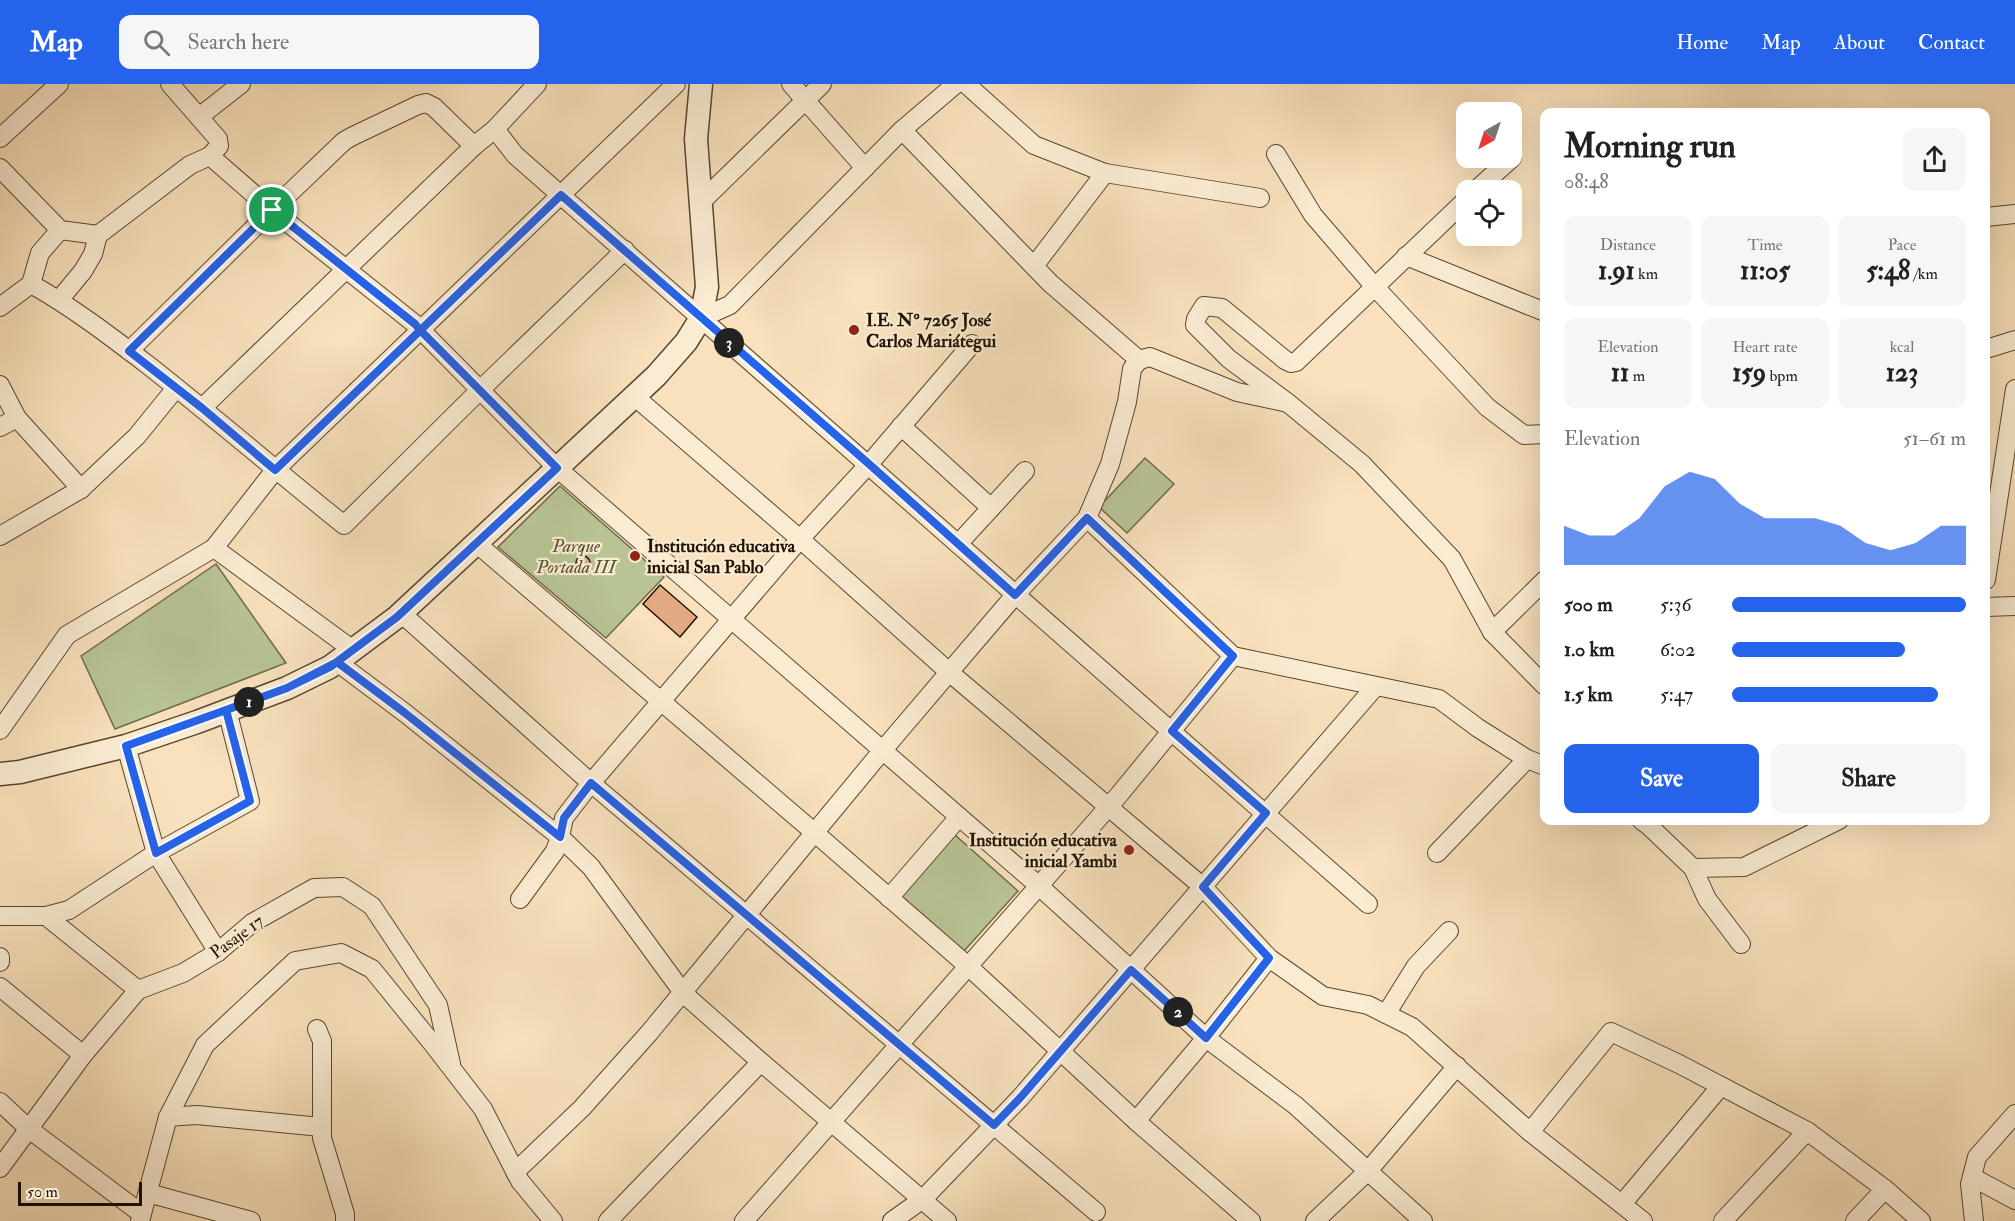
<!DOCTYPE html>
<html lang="en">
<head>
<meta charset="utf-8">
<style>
	:root { --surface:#fff; --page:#f6f6f6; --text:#222; --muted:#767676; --accent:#2563eb }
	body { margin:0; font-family:"IM FELL Double Pica",serif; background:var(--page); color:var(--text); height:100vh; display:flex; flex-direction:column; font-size:22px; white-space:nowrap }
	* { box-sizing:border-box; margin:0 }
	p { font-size:20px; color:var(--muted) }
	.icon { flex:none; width:33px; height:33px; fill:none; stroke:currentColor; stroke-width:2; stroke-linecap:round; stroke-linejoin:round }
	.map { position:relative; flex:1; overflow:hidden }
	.drawer { position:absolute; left:1540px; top:24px; width:450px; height:717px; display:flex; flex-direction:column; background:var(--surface); border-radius:12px; box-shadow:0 6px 24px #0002 }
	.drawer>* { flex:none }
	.needle { width:39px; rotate:219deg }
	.buttons { position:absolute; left:1456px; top:18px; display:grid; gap:12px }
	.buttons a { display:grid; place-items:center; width:66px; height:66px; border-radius:12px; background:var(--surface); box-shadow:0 6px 24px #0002; font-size:30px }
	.scale { position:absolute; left:18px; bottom:15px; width:124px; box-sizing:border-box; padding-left:6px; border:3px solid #231202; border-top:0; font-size:16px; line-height:21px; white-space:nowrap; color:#231202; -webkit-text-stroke:4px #faecd3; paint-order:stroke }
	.pin { position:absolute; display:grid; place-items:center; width:51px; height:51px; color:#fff; margin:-26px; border:3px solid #fff; border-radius:50%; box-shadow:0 2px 6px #0007 }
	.km { position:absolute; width:30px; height:30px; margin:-15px; border-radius:50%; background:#222; color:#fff; font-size:16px; line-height:30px; text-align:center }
	.round { display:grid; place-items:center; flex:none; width:63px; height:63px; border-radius:12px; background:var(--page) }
	.headline { display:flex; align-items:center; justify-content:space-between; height:102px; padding:0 24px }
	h1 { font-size:33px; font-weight:700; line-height:45px }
	.figures { display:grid; grid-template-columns:repeat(3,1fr); gap:9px; height:102px; padding:6px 24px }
	.figures div { display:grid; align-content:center; border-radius:12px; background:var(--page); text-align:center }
	.figures b { font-size:26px; font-weight:700 }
	.figures small { font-size:16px; font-weight:400 }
	.figures p { font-size:16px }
	.chart { height:168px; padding:12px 24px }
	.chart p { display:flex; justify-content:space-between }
	.chart svg { width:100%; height:108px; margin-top:6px; fill:var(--accent); opacity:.7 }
	.button { display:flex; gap:12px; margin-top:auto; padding:12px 24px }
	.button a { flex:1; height:69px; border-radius:12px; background:var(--accent); color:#fff; font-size:24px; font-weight:700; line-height:69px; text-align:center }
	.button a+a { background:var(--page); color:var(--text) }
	ul { padding:0 24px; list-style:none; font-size:20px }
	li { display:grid; grid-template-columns:96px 72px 1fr; align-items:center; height:45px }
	li i { height:15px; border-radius:8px; background:var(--accent) }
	header { display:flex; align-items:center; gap:36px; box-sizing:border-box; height:84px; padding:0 30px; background:var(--accent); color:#fff }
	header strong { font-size:28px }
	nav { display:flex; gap:33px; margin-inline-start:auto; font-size:21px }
	.search { width:420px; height:54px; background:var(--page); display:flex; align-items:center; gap:15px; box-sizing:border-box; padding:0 21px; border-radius:12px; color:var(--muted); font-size:22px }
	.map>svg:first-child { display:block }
</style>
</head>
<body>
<header>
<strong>Map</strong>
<div class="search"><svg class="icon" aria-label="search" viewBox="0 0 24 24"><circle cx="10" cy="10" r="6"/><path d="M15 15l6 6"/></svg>Search here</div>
<nav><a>Home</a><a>Map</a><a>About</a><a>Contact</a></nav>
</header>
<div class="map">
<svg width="2015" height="1137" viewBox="0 0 2015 1137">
	<rect width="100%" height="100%" fill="#f8e1bc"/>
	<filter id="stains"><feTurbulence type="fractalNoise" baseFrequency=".00333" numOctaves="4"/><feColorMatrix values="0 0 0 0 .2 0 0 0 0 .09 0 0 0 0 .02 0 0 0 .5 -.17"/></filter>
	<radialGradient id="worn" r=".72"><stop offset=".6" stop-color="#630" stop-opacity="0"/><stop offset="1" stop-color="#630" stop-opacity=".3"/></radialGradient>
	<g fill="#b8c494" stroke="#6e6b4b" stroke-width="1.5">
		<polygon points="1145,374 1174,400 1127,449 1099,423"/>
		<polygon points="560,402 664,493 606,554 498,463"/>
		<polygon points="216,480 286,579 115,645 81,572"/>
		<polygon points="954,750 1018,807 964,867 900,811"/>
	</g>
	<g fill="#e4ab83" stroke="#231202" stroke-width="1.5">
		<circle cx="583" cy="479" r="7"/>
		<polygon points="660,501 697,533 680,553 643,520"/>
	</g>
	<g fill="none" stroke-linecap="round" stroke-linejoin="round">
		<g stroke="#584630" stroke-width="20">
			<g id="minor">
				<polyline points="791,0 865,84"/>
				<polyline points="966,0 1034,61 1105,89 1260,114"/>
				<polyline points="199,33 241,0"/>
				<polyline points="495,45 515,71 1368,820"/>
				<polyline points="902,46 1050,199 1139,276"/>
				<polyline points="0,54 59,0"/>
				<polyline points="1276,70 1313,131 1374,202 1487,323 1524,351 1545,350"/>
				<polyline points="210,72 272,126 415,240 557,384 1039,802 1206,954 1295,1021 1423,1137"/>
				<polyline points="0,84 60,146 98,151"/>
				<polyline points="1476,106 1512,74"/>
				<polyline points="1467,115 1296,278 1291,279 1285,276 1222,224 1204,222 1196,235 1195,241 1229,275 1288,319 1362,380 1452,475 1492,548 1545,602"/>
				<polyline points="701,118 822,0"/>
				<polyline points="1986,133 2015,130"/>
				<polyline points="1406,172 1545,228"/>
				<polyline points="1034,182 1105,89"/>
				<path d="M31,200c41,23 79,52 117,81 66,52 130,107 196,160l136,-135 145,-140"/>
				<polyline points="59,216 83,187 93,170 98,151 190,81 210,72 219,62 218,55 170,0"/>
				<polyline points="0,223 31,200 40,169 60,146"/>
				<polyline points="701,234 730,221 902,46 956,0"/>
				<polyline points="1986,265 2015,256"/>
				<polyline points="129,267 272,126 344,57 353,52 418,21 426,19 434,23 474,62"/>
				<polyline points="0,301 17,334 81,405"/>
				<polyline points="634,312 800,455 949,588 1203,803 1269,874 1323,912 1368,921 1412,943 1530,1048 1643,1137"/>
				<polyline points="202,324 474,62 495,45 537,0"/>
				<polyline points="901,342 991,424"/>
				<polyline points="0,343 17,334"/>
				<polyline points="1087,434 1233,572 1439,615 1478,644 1527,675 1545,682"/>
				<polyline points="0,452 81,405 137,352 176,304"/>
				<polyline points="476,459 815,749 969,883 1136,1037 1251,1137"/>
				<polyline points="958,460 1025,387"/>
				<polyline points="214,464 353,566"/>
				<polyline points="1986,496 2015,305"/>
				<polyline points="1986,523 2015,522"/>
				<polyline points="401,529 591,699 1096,1128"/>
				<polyline points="1492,548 1545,496"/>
				<polyline points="337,578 405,629 560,753 591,783 684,910 761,978 947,1137"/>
				<polyline points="0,646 67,551 214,464 275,386 676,0"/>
				<polyline points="126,662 156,769 218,868"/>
				<polyline points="1641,736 1649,742 1693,784 1744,783 1839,736"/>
				<polyline points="1437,769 1527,675"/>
				<polyline points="1693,784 1707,815 1741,860"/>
				<polyline points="889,814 959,733"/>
				<polyline points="520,815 555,767 560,753 564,734 591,699 800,455 869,380 972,260"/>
				<polyline points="0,832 46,832 69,826 156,769 250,717 227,626"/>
				<polyline points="46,832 138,906"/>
				<polyline points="0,873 0,878"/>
				<polyline points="0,903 83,971"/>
				<polyline points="1386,930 1416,882 1449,847"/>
				<polyline points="317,945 322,957 322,1054 345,1130 345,1137"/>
				<polyline points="0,1018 29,1045 142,1130"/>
				<polyline points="168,1033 197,1031 321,1043"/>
				<polyline points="1136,1037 1206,954 1269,874"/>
				<polyline points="1530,1048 1611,948 1679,980 1807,1047 1885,1105 1921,1137"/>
				<polyline points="0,1084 83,971 138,906 183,889 218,868 252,839 314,804 343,803 372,822 438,921 451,980"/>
				<polyline points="515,1088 582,1024 649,949 882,667 1015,511 1087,434 1110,380 1127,318 1132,285 1139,276 1150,273 1237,308 1288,319"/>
				<polyline points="1972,1093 2015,1116"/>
				<polyline points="148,1109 251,1137"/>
				<polyline points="1622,1120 1721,1002"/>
				<polyline points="140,1137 168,1033 205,961 295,877 341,869 372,885 432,959 483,1025 520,1097 553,1137"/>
				<polyline points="608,1137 761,978"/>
				<polyline points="744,1137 1118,712 1233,572"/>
				<polyline points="892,1137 923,1115 1020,1014 1375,603"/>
				<polyline points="1315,1137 1368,1087 1457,982"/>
				<polyline points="1723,1137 1807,1047"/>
				<polyline points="1855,1137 1885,1105"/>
				<polyline points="1974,1137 1970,1100 1977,1073 2015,1030"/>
			</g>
		</g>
		<g stroke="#584630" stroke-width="25">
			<polyline id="tertiary" points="0,690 20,688 126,662 197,638 287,604 330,583 397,533 656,292 686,258 701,234 707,203 696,55 701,0"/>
		</g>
		<use href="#minor" stroke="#faecd3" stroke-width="18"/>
		<use href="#tertiary" stroke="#faecd3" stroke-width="22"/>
	</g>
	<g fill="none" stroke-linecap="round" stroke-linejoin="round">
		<g stroke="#fff" stroke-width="12">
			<polyline id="route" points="272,126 415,240 420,246 557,384 397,533 330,583 287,604 226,626 250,717 156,769 126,662 287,604 337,578 405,629 560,753 564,734 591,699 994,1041 1020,1014 1131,886 1206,954 1269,874 1203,803 1266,729 1172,647 1233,572 1087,434 1015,511 869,380 561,111 275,386 202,324 129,267 272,126"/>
		</g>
		<use href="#route" stroke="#2563eb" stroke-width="8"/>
	</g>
	<g fill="#8f2418" stroke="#faecd3" stroke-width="2">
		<circle cx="854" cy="246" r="6"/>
		<circle cx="635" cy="472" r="6"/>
		<circle cx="1129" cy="766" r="6"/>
	</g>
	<g text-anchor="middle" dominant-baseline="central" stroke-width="4.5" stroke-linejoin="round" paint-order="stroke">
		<g font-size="18" font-weight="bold" fill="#231202" stroke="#faecd3" text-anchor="start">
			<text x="866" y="236">I.E. Nº 7265 José<tspan x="866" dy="21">Carlos Mariátegui</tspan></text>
			<text x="647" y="462">Institución educativa<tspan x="647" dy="21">inicial San Pablo</tspan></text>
			<text x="1117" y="756" text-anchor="end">Institución educativa<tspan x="1117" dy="21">inicial Yambi</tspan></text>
		</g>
		<g font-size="18" font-style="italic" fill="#575035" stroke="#faecd3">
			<text x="576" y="462">Parque<tspan x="576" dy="21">Portada III</tspan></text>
		</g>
		<g font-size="18" fill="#231202" stroke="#faecd3">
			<text transform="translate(237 853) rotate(-36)">Pasaje 17</text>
		</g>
	</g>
	<rect width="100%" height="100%" filter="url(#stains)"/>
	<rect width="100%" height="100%" fill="url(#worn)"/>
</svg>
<div class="buttons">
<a><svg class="needle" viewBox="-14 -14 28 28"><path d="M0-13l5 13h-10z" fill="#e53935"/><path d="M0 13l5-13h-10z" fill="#767676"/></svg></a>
<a><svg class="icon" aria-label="locate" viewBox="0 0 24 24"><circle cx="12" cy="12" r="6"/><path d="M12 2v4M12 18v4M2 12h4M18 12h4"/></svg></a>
</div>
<div class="scale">50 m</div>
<div class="pin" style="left:272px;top:126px;background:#1e9e55"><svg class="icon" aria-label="arrive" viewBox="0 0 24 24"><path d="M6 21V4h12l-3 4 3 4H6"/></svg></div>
<b class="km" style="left:249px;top:618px">1</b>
<b class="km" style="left:1178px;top:928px">2</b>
<b class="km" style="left:729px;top:259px">3</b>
<section class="drawer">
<div class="headline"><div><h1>Morning run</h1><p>08:48</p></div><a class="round"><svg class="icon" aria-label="share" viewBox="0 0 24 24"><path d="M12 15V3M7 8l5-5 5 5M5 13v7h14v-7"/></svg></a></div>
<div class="figures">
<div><p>Distance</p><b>1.91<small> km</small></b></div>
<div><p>Time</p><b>11:05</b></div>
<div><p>Pace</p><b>5:48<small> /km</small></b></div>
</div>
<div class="figures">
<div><p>Elevation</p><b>11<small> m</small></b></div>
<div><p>Heart rate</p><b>159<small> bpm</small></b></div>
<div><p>kcal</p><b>123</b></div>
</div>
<div class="chart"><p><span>Elevation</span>51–61 m</p>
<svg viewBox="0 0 160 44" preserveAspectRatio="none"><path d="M0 44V28L10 32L20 32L30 25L40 12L50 6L60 9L70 19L80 25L90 25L100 25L110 28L120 35L130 38L140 35L150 28L160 28V44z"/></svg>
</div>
<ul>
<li><b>500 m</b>5:36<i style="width:100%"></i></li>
<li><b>1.0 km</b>6:02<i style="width:74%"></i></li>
<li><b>1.5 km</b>5:47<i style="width:88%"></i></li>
</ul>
<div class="button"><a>Save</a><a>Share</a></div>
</section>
</div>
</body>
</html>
